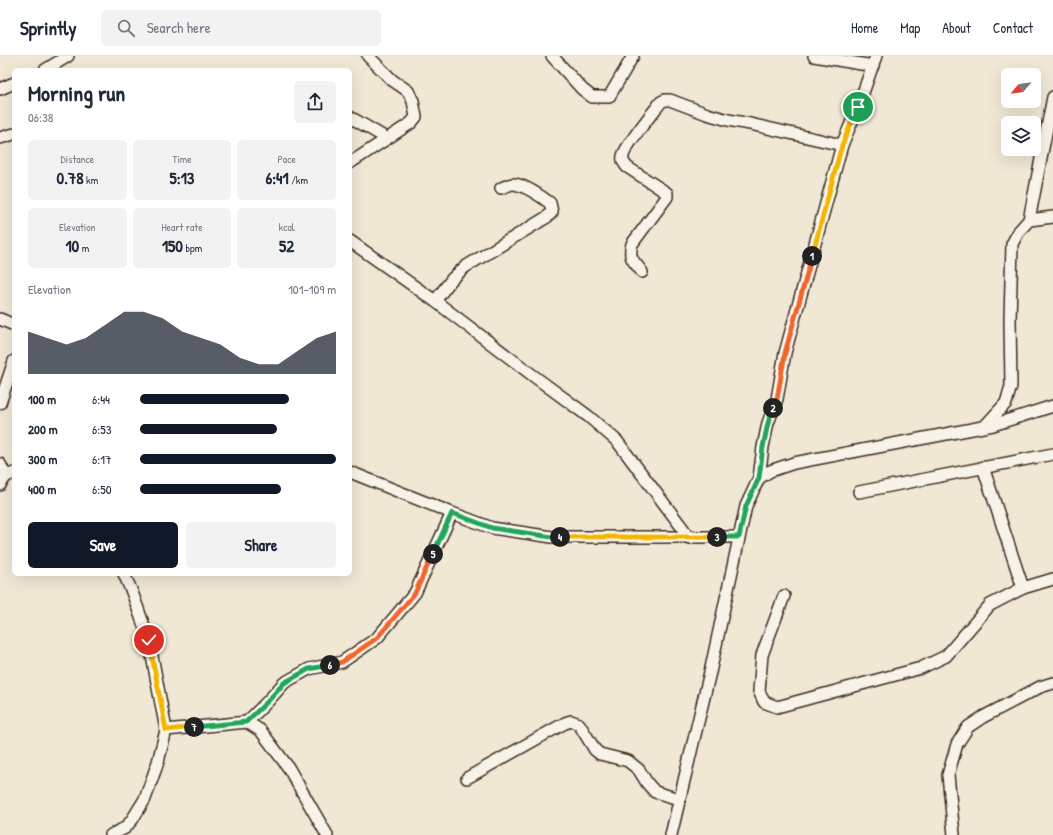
<!DOCTYPE html>
<html lang="en">
<head>
<meta charset="utf-8">
<style>
	:root { --surface:#fff; --page:#f2f2f3; --text:#1f2937; --muted:#747a83; --line:#e0e1e3; --accent:#111827 }
	body { margin:0; font-family:"Patrick Hand",sans-serif; background:var(--page); color:var(--text); height:100vh; display:flex; flex-direction:column; font-size:15px; white-space:nowrap }
	* { box-sizing:border-box; margin:0 }
	p { font-size:13px; color:var(--muted) }
	.icon { flex:none; width:22px; height:22px; fill:none; stroke:currentColor; stroke-width:2; stroke-linecap:round; stroke-linejoin:round }
	.map { position:relative; flex:1; overflow:hidden }
	.drawer { position:absolute; left:12px; top:12px; width:340px; height:508px; display:flex; flex-direction:column; background:var(--surface); border-radius:6px; box-shadow:0 4px 16px #0002 }
	.drawer>* { flex:none }
	.needle { width:26px; rotate:242deg }
	.buttons { position:absolute; left:1001px; top:12px; display:grid; gap:8px }
	.buttons a { display:grid; place-items:center; width:40px; height:40px; border-radius:6px; background:var(--surface); box-shadow:0 4px 16px #0002; font-size:20px }
	.pin { position:absolute; display:grid; place-items:center; width:34px; height:34px; color:#fff; margin:-17px; border:2px solid #fff; border-radius:50%; box-shadow:0 1px 4px #0007 }
	.km { position:absolute; width:20px; height:20px; margin:-10px; border-radius:50%; background:#222; color:#fff; font-size:11px; line-height:20px; text-align:center }
	.round { display:grid; place-items:center; flex:none; width:42px; height:42px; border-radius:6px; background:var(--page) }
	.summary { display:flex; align-items:center; justify-content:space-between; height:68px; padding:0 16px }
	h1 { font-size:22px; font-weight:800; line-height:30px }
	.figures { display:grid; grid-template-columns:repeat(3,1fr); gap:6px; height:68px; padding:4px 16px }
	.figures div { display:grid; align-content:center; border-radius:6px; background:var(--page); text-align:center }
	.figures b { font-size:17px; font-weight:800 }
	.figures small { font-size:11px; font-weight:400 }
	.figures p { font-size:11px }
	.chart { height:112px; padding:8px 16px }
	.chart p { display:flex; justify-content:space-between }
	.chart svg { width:100%; height:72px; margin-top:4px; fill:var(--accent); opacity:.7 }
	.cta { display:flex; gap:8px; margin-top:auto; padding:8px 16px }
	.cta a { flex:1; height:46px; border-radius:6px; background:var(--accent); color:#fff; font-size:16px; font-weight:800; line-height:46px; text-align:center }
	.cta a+a { background:var(--page); color:var(--text) }
	ul { padding:0 16px; list-style:none; font-size:13px }
	li { display:grid; grid-template-columns:64px 48px 1fr; align-items:center; height:30px }
	li i { height:10px; border-radius:5px; background:var(--accent) }
	header { display:flex; align-items:center; gap:24px; box-sizing:border-box; height:56px; padding:0 20px; background:var(--surface); border-bottom:1px solid var(--line) }
	header strong { font-size:19px }
	nav { display:flex; gap:22px; margin-inline-start:auto; font-size:14px }
	.search { width:280px; height:36px; background:var(--page); display:flex; align-items:center; gap:10px; box-sizing:border-box; padding:0 14px; border-radius:6px; color:var(--muted); font-size:15px }
	.map>svg:first-child { display:block }
</style>
</head>
<body>
<header>
<strong>Sprintly</strong>
<div class="search"><svg class="icon" aria-label="search" viewBox="0 0 24 24"><circle cx="10" cy="10" r="6"/><path d="M15 15l6 6"/></svg>Search here</div>
<nav><a>Home</a><a>Map</a><a>About</a><a>Contact</a></nav>
</header>
<div class="map">
<svg width="1053" height="779" viewBox="0 0 1053 779">
	<rect width="100%" height="100%" fill="#f0e8d5"/>
	<filter id="ink" filterUnits="userSpaceOnUse"><feTurbulence type="fractalNoise" baseFrequency=".025" numOctaves="2"/><feDisplacementMap in="SourceGraphic" scale="8" xChannelSelector="R" yChannelSelector="G"/><feConvolveMatrix kernelMatrix="1 2 1 2 8 2 1 2 1" color-interpolation-filters="sRGB"/></filter>
	<g filter="url(#ink)">
		<g fill="none" stroke-linecap="round" stroke-linejoin="round">
			<g stroke="#3b2a1e" stroke-width="14">
				<g id="street">
					<polyline points="552,0 582,33 592,41 609,41 633,0"/>
					<polyline points="814,0 873,10"/>
					<polyline points="45,14 68,0"/>
					<polyline points="0,33 14,27"/>
					<polyline points="350,61 386,82"/>
					<polyline points="0,82 14,78"/>
					<polyline points="350,107 411,67 416,61 413,45 408,35 392,24 368,0"/>
					<polyline points="1029,164 1053,41"/>
					<polyline points="350,185 435,245 535,321 588,360 617,385 690,482"/>
					<path d="M642,216c-8,-11 -14,-13 -10,-28l32,-43 3,-4v-4l-40,-26c-3,-4 -5,-6 -4,-11 2,-10 31,-45 38,-54l4,-2h5l37,14 21,6 22,4 92,21"/>
					<path d="M435,245l17,-22 13,-12 82,-50 5,-5 -2,-9c-8,-6 -27,-19 -37,-19 -4,0 -8,3 -12,4"/>
					<polyline points="0,263 14,269"/>
					<polyline points="0,347 14,305"/>
					<polyline points="985,370 1006,347 1011,330 1010,264 1012,188 1019,175 1029,164 1053,161"/>
					<polyline points="0,408 6,420"/>
					<polyline points="983,411 1023,532"/>
					<polyline points="350,416 452,457 492,472 552,481 739,481"/>
					<polyline points="759,422 763,391 768,367 777,343 785,297 842,89 858,51 876,0"/>
					<polyline points="0,429 6,420 14,417"/>
					<polyline points="859,436 1053,398"/>
					<polyline points="124,518 132,536 149,584 166,674 247,666 261,675 288,711 327,779"/>
					<polyline points="784,540 762,599 759,635 764,646 777,651 921,612 946,600 990,549 1023,532 1053,523"/>
					<polyline points="247,666 268,645 284,627 309,613 342,606 377,582 415,537 452,457"/>
					<polyline points="467,722 565,667 571,665 579,668 595,694 600,698 628,705 639,714 647,727 655,736 679,743"/>
					<polyline points="111,779 125,772 132,764 145,743 158,706 166,674"/>
					<polyline points="671,779 711,612 746,450 759,422 770,415 794,407 993,369 1053,350"/>
					<polyline points="954,779 948,719 957,688 968,671 983,661 1040,631 1053,627"/>
				</g>
			</g>
			<use href="#street" stroke="#f7f3e8" stroke-width="11"/>
		</g>
	</g>
	<g fill="none" stroke-linecap="round" stroke-linejoin="round" filter="url(#ink)">
		<g stroke="#fff" stroke-width="8">
			<polyline id="split-1" points="812,200 842,89 858,51"/>
		</g>
		<g stroke="#fff" stroke-width="8">
			<polyline id="split-2" points="773,352 777,343 785,297 812,200"/>
		</g>
		<g stroke="#fff" stroke-width="8">
			<polyline id="split-3" points="717,481 739,481 746,450 759,422 763,391 768,367 773,352"/>
		</g>
		<g stroke="#fff" stroke-width="8">
			<polyline id="split-4" points="560,481 717,481"/>
		</g>
		<g stroke="#fff" stroke-width="8">
			<polyline id="split-5" points="433,498 452,457 492,472 552,481 560,481"/>
		</g>
		<g stroke="#fff" stroke-width="8">
			<polyline id="split-6" points="330,609 342,606 377,582 415,537 433,498"/>
		</g>
		<g stroke="#fff" stroke-width="8">
			<polyline id="split-7" points="194,671 246,666 268,645 284,627 309,613 330,609"/>
		</g>
		<g stroke="#fff" stroke-width="8">
			<polyline id="split-8" points="149,584 166,674 194,671"/>
		</g>
		<use href="#split-1" stroke="#f5b400" stroke-width="5"/>
		<use href="#split-2" stroke="#f0652b" stroke-width="5"/>
		<use href="#split-3" stroke="#22a559" stroke-width="5"/>
		<use href="#split-4" stroke="#f5b400" stroke-width="5"/>
		<use href="#split-5" stroke="#22a559" stroke-width="5"/>
		<use href="#split-6" stroke="#f0652b" stroke-width="5"/>
		<use href="#split-7" stroke="#22a559" stroke-width="5"/>
		<use href="#split-8" stroke="#f5b400" stroke-width="5"/>
	</g>
</svg>
<div class="buttons">
<a><svg class="needle" viewBox="-14 -14 28 28"><path d="M0-13l5 13h-10z" fill="#e53935"/><path d="M0 13l5-13h-10z" fill="#747a83"/></svg></a>
<a><svg class="icon" aria-label="layers" viewBox="0 0 24 24"><path d="M12 4l9 5-9 5-9-5zM3 14l9 5 9-5"/></svg></a>
</div>
<div class="pin" style="left:858px;top:51px;background:#1e9e55"><svg class="icon" aria-label="arrive" viewBox="0 0 24 24"><path d="M6 21V4h12l-3 4 3 4H6"/></svg></div>
<div class="pin" style="left:149px;top:584px;background:#d93025"><svg class="icon" aria-label="check" viewBox="0 0 24 24"><path d="M5 12l5 5 9-10"/></svg></div>
<b class="km" style="left:812px;top:200px">1</b>
<b class="km" style="left:773px;top:352px">2</b>
<b class="km" style="left:717px;top:481px">3</b>
<b class="km" style="left:560px;top:481px">4</b>
<b class="km" style="left:433px;top:498px">5</b>
<b class="km" style="left:330px;top:609px">6</b>
<b class="km" style="left:194px;top:671px">7</b>
<section class="drawer">
<div class="summary"><div><h1>Morning run</h1><p>06:38</p></div><a class="round"><svg class="icon" aria-label="share" viewBox="0 0 24 24"><path d="M12 15V3M7 8l5-5 5 5M5 13v7h14v-7"/></svg></a></div>
<div class="figures">
<div><p>Distance</p><b>0.78<small> km</small></b></div>
<div><p>Time</p><b>5:13</b></div>
<div><p>Pace</p><b>6:41<small> /km</small></b></div>
</div>
<div class="figures">
<div><p>Elevation</p><b>10<small> m</small></b></div>
<div><p>Heart rate</p><b>150<small> bpm</small></b></div>
<div><p>kcal</p><b>52</b></div>
</div>
<div class="chart"><p><span>Elevation</span>101–109 m</p>
<svg viewBox="0 0 160 44" preserveAspectRatio="none"><path d="M0 44V18L10 22L20 26L30 22L40 14L50 6L60 6L70 10L80 18L90 22L100 26L110 34L120 38L130 38L140 30L150 22L160 18V44z"/></svg>
</div>
<ul>
<li><b>100 m</b>6:44<i style="width:76%"></i></li>
<li><b>200 m</b>6:53<i style="width:70%"></i></li>
<li><b>300 m</b>6:17<i style="width:100%"></i></li>
<li><b>400 m</b>6:50<i style="width:72%"></i></li>
</ul>
<div class="cta"><a>Save</a><a>Share</a></div>
</section>
</div>
</body>
</html>
